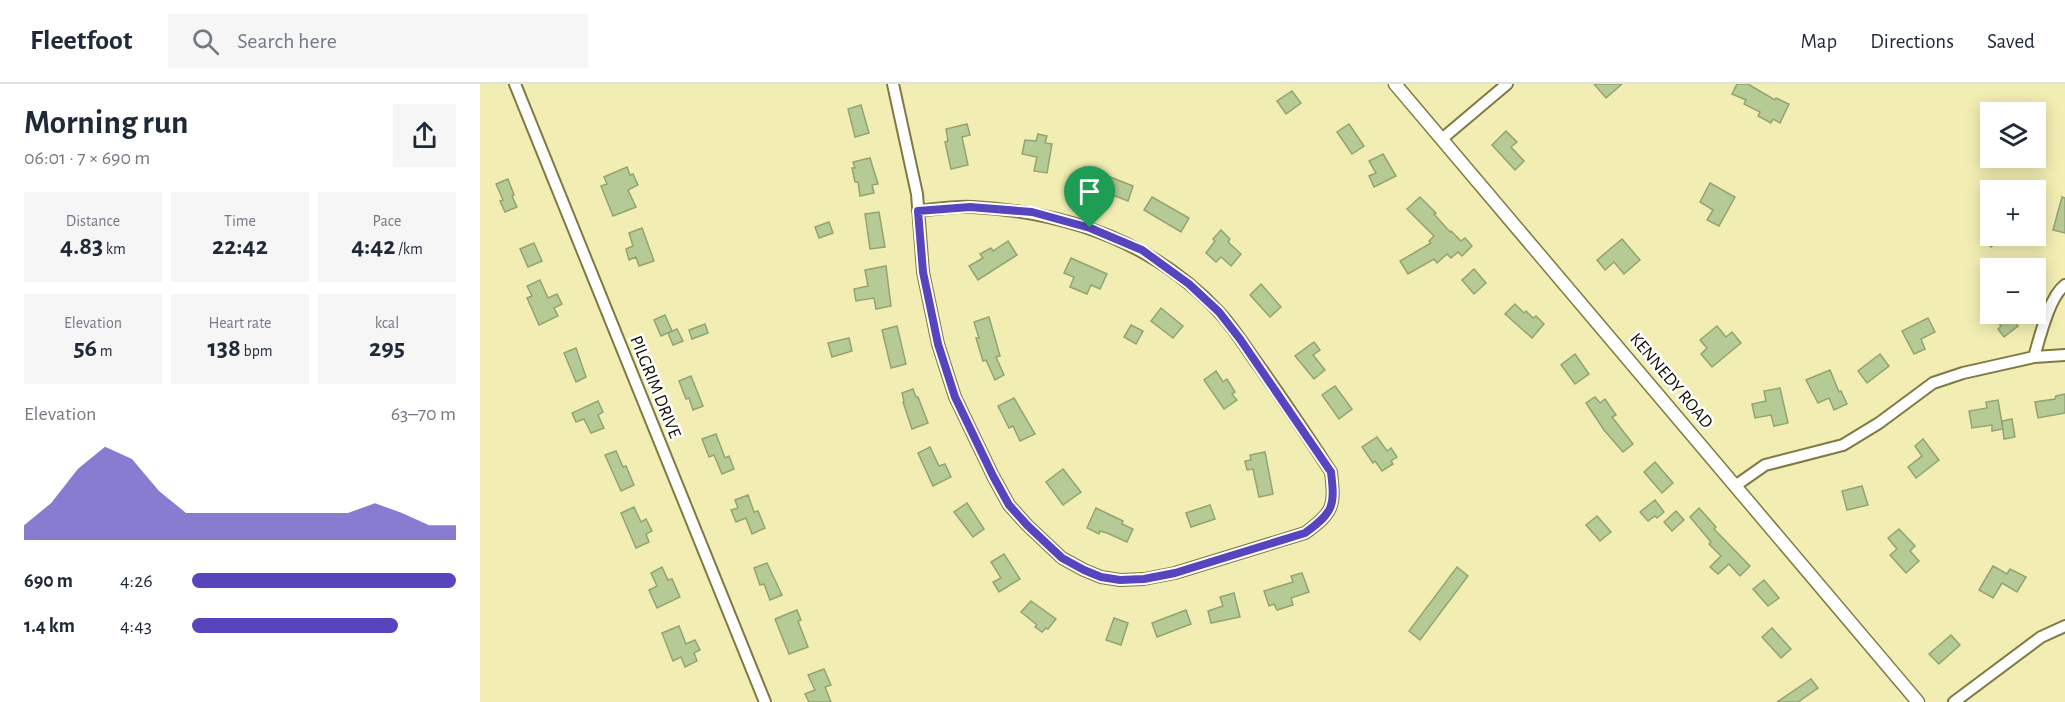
<!DOCTYPE html>
<html lang="en">
<head>
<meta charset="utf-8">
<style>
	:root { --surface:#fff; --page:#f6f6f7; --text:#1f2937; --muted:#747a83; --line:#e0e1e3; --accent:#5745bd }
	body { margin:0; font-family:"Alegreya Sans",sans-serif; background:var(--page); color:var(--text); height:100vh; display:flex; flex-direction:column; font-size:22px; white-space:nowrap }
	* { box-sizing:border-box; margin:0 }
	p { font-size:20px; color:var(--muted) }
	.icon { flex:none; width:33px; height:33px; fill:none; stroke:currentColor; stroke-width:2; stroke-linecap:round; stroke-linejoin:round }
	.map { position:relative; flex:1; overflow:hidden }
	.panel { display:flex; flex-direction:column; background:var(--surface); width:480px }
	.panel>* { flex:none }
	.controls { position:absolute; left:1500px; top:18px; display:grid; gap:12px }
	.controls a { display:grid; place-items:center; width:66px; height:66px; border-radius:0px; background:var(--surface); box-shadow:0 3px 15px #0003; font-size:30px }
	.pin { position:absolute; display:grid; place-items:center; width:51px; height:51px; color:#fff; margin:-62px -26px; border-radius:50% 50% 50% 0; rotate:-45deg; box-shadow:0 0 6px #0007 }
	.pin .icon { rotate:45deg }
	.round { display:grid; place-items:center; flex:none; width:63px; height:63px; border-radius:0px; background:var(--page) }
	.summary { display:flex; align-items:center; justify-content:space-between; height:102px; padding:0 24px }
	h1 { font-size:33px; font-weight:700; line-height:45px }
	.metrics { display:grid; grid-template-columns:repeat(3,1fr); gap:9px; height:102px; padding:6px 24px }
	.metrics div { display:grid; align-content:center; border-radius:0px; background:var(--page); text-align:center }
	.metrics b { font-size:26px; font-weight:700 }
	.metrics small { font-size:16px; font-weight:400 }
	.metrics p { font-size:16px }
	.chart { height:168px; padding:12px 24px }
	.chart p { display:flex; justify-content:space-between }
	.chart svg { width:100%; height:108px; margin-top:6px; fill:var(--accent); opacity:.7 }
	ul { padding:0 24px; list-style:none; font-size:20px }
	li { display:grid; grid-template-columns:96px 72px 1fr; align-items:center; height:45px }
	li i { height:15px; border-radius:8px; background:var(--accent) }
	header { display:flex; align-items:center; gap:36px; box-sizing:border-box; height:84px; padding:0 30px; background:var(--surface); border-bottom:2px solid var(--line) }
	header strong { font-size:28px }
	nav { display:flex; gap:33px; margin-inline-start:auto; font-size:21px }
	.search { width:420px; height:54px; background:var(--page); display:flex; align-items:center; gap:15px; box-sizing:border-box; padding:0 21px; border-radius:0px; color:var(--muted); font-size:22px }
	main { display:flex; flex:1; min-height:0 }
	.map>svg:first-child { display:block }
</style>
</head>
<body>
<header>
<strong>Fleetfoot</strong>
<div class="search"><svg class="icon" aria-label="search" viewBox="0 0 24 24"><circle cx="10" cy="10" r="6"/><path d="M15 15l6 6"/></svg>Search here</div>
<nav><a>Map</a><a>Directions</a><a>Saved</a></nav>
</header>
<main>
<section class="panel">
<div class="summary"><div><h1>Morning run</h1><p>06:01 · 7 × 690 m</p></div><a class="round"><svg class="icon" aria-label="share" viewBox="0 0 24 24"><path d="M12 15V3M7 8l5-5 5 5M5 13v7h14v-7"/></svg></a></div>
<div class="metrics">
<div><p>Distance</p><b>4.83<small> km</small></b></div>
<div><p>Time</p><b>22:42</b></div>
<div><p>Pace</p><b>4:42<small> /km</small></b></div>
</div>
<div class="metrics">
<div><p>Elevation</p><b>56<small> m</small></b></div>
<div><p>Heart rate</p><b>138<small> bpm</small></b></div>
<div><p>kcal</p><b>295</b></div>
</div>
<div class="chart"><p><span>Elevation</span>63–70 m</p>
<svg viewBox="0 0 160 44" preserveAspectRatio="none"><path d="M0 44V38L10 29L20 15L30 6L40 11L50 24L60 33L70 33L80 33L90 33L100 33L110 33L120 33L130 29L140 33L150 38L160 38V44z"/></svg>
</div>
<ul>
<li><b>690 m</b>4:26<i style="width:100%"></i></li>
<li><b>1.4 km</b>4:43<i style="width:78%"></i></li>
</ul>
</section>
<div class="map">
<svg width="1585" height="618" viewBox="0 0 1585 618">
	<rect width="100%" height="100%" fill="#f2eeb3"/>
	<g fill="#b6ca95" stroke="#92a471" stroke-width="1.5">
		<polygon points="1114,0 1142,0 1126,14"/>
		<polygon points="1257,0 1268,0 1295,16 1296,14 1309,20 1300,39 1293,35 1291,39 1278,32 1280,28 1264,20 1266,16 1252,10"/>
		<polygon points="812,7 821,19 806,30 797,17"/>
		<polygon points="381,21 389,49 375,53 368,25"/>
		<polygon points="487,40 490,51 482,53 488,81 471,85 465,58 468,57 466,45"/>
		<polygon points="869,40 884,62 872,70 857,48"/>
		<polygon points="1026,47 1037,58 1031,63 1044,77 1035,86 1012,61"/>
		<polygon points="558,50 567,52 565,59 572,60 567,89 554,87 557,73 542,70 545,56 556,57"/>
		<polygon points="903,70 916,92 894,103 889,92 896,89 889,77"/>
		<polygon points="390,74 398,100 392,101 394,109 380,112 378,98 375,98 372,84 375,84 373,78"/>
		<polygon points="147,83 150,91 153,90 158,101 148,106 156,123 133,132 121,102 127,100 124,93"/>
		<polygon points="625,91 653,102 648,117 620,106"/>
		<polygon points="28,95 34,111 32,112 37,123 25,128 20,117 23,116 16,100"/>
		<polygon points="1230,99 1255,113 1239,142 1227,136 1233,126 1220,118"/>
		<polygon points="672,113 709,134 701,148 664,126"/>
		<polygon points="940,113 956,129 954,130 970,148 971,147 981,157 985,154 992,162 982,172 978,168 971,174 967,170 957,179 954,175 928,190 920,177 951,159 949,157 954,152 927,125"/>
		<polygon points="1582,113 1585,114 1585,149 1573,146"/>
		<polygon points="399,128 405,163 390,165 385,130"/>
		<polygon points="349,138 353,149 339,154 335,143"/>
		<polygon points="162,144 174,177 159,182 156,173 149,176 146,165 153,162 149,149"/>
		<polygon points="741,146 750,155 748,158 761,170 751,182 741,173 736,178 726,169 735,157 733,155"/>
		<polygon points="1502,152 1525,152 1511,163"/>
		<polygon points="1142,155 1160,176 1144,190 1134,178 1125,186 1117,176"/>
		<polygon points="528,157 537,171 498,196 489,182 503,174 500,170 511,164 513,167"/>
		<polygon points="54,159 62,177 48,183 40,165"/>
		<polygon points="591,174 627,190 620,205 611,201 607,210 590,203 594,193 584,189"/>
		<polygon points="406,182 411,222 396,225 394,214 376,217 374,205 388,202 385,186"/>
		<polygon points="994,185 1006,199 994,210 982,196"/>
		<polygon points="60,196 68,214 77,210 82,220 74,224 78,232 59,241 47,214 52,212 47,202"/>
		<polygon points="781,200 801,223 790,233 770,211"/>
		<polygon points="1035,220 1044,229 1046,227 1053,234 1056,232 1064,240 1052,254 1025,230"/>
		<polygon points="681,224 703,242 693,254 671,237"/>
		<polygon points="1512,230 1529,230 1538,242 1524,253 1518,245 1521,242"/>
		<polygon points="185,231 192,247 181,252 174,236"/>
		<polygon points="509,233 520,272 516,273 524,291 515,296 506,276 503,277 496,254 499,254 494,238"/>
		<polygon points="1448,234 1455,248 1441,255 1445,265 1434,270 1422,247"/>
		<polygon points="225,240 228,249 212,255 209,246"/>
		<polygon points="651,241 663,247 656,260 644,253"/>
		<polygon points="417,242 426,280 411,284 402,246"/>
		<polygon points="1237,242 1246,253 1252,248 1261,259 1232,283 1221,270 1227,264 1220,256"/>
		<polygon points="197,245 203,257 193,261 188,249"/>
		<polygon points="369,254 372,267 352,273 348,259"/>
		<polygon points="834,258 840,266 833,271 845,286 834,295 815,272"/>
		<polygon points="96,264 106,293 96,298 84,269"/>
		<polygon points="1095,270 1109,290 1095,300 1081,281"/>
		<polygon points="1400,270 1409,282 1387,299 1378,287"/>
		<polygon points="1350,286 1359,308 1361,307 1367,320 1354,326 1349,314 1338,319 1326,296"/>
		<polygon points="736,287 743,298 747,295 755,308 752,310 757,316 744,325 724,296"/>
		<polygon points="211,292 223,322 213,326 209,314 206,315 199,297"/>
		<polygon points="855,302 872,325 859,335 842,311"/>
		<polygon points="1300,304 1308,339 1294,342 1291,331 1275,334 1272,320 1286,317 1284,307"/>
		<polygon points="433,305 436,313 438,313 448,339 432,345 423,318 424,317 422,309"/>
		<polygon points="1585,310 1585,329 1558,334 1555,318 1575,315 1576,312"/>
		<polygon points="1115,313 1120,319 1125,315 1136,331 1132,333 1153,360 1143,368 1124,346 1106,319"/>
		<polygon points="534,314 555,350 540,357 533,342 529,344 518,322"/>
		<polygon points="1518,316 1523,345 1512,347 1512,341 1492,344 1489,327 1507,324 1506,318"/>
		<polygon points="118,317 123,328 118,331 124,344 111,349 104,335 96,338 92,329"/>
		<polygon points="1532,335 1535,353 1524,355 1522,337"/>
		<polygon points="236,350 245,374 249,372 254,385 242,390 234,371 229,373 222,355"/>
		<polygon points="897,353 907,367 911,364 917,373 911,377 913,380 902,387 895,377 893,379 882,363"/>
		<polygon points="1443,355 1459,376 1436,394 1428,383 1442,372 1435,362"/>
		<polygon points="450,363 459,382 465,380 471,393 453,402 438,369"/>
		<polygon points="136,367 143,383 146,382 154,401 141,407 125,371"/>
		<polygon points="785,368 793,410 779,413 773,385 767,386 765,377 771,376 770,371"/>
		<polygon points="1175,378 1193,399 1182,409 1164,388"/>
		<polygon points="583,385 601,408 583,421 566,398"/>
		<polygon points="1382,402 1388,421 1367,426 1362,407"/>
		<polygon points="268,411 274,428 278,427 285,444 272,450 266,434 256,438 251,426 258,424 255,416"/>
		<polygon points="1175,416 1184,428 1177,434 1175,432 1168,437 1160,428"/>
		<polygon points="487,419 504,445 493,453 474,428"/>
		<polygon points="730,421 735,435 711,443 706,429"/>
		<polygon points="154,423 161,438 166,435 172,447 166,450 169,458 156,464 141,429"/>
		<polygon points="616,424 643,437 642,440 653,445 647,458 627,449 620,447 619,450 607,444"/>
		<polygon points="1219,424 1236,443 1234,445 1270,482 1260,492 1249,480 1238,490 1230,483 1241,472 1229,460 1231,458 1210,433"/>
		<polygon points="1196,427 1204,436 1192,447 1184,438"/>
		<polygon points="1117,432 1131,448 1120,457 1106,441"/>
		<polygon points="1419,445 1435,462 1430,467 1439,477 1426,489 1410,471 1417,465 1408,454"/>
		<polygon points="524,470 540,495 519,508 513,498 521,494 511,478"/>
		<polygon points="287,479 302,511 290,516 284,500 280,501 274,484"/>
		<polygon points="1513,482 1527,490 1530,485 1546,493 1537,508 1522,499 1513,514 1499,506"/>
		<polygon points="182,483 188,496 192,495 200,513 177,524 169,506 177,502 171,489"/>
		<polygon points="977,483 988,492 940,556 929,547"/>
		<polygon points="822,489 829,508 811,514 813,521 797,526 794,520 789,522 784,507 813,498 811,492"/>
		<polygon points="1284,496 1299,514 1288,522 1273,505"/>
		<polygon points="754,509 760,533 731,539 728,527 743,522 740,513"/>
		<polygon points="551,517 576,535 568,545 566,544 562,548 555,543 557,541 541,528"/>
		<polygon points="317,526 321,536 318,537 328,563 309,570 295,535"/>
		<polygon points="706,526 711,540 677,553 672,539"/>
		<polygon points="634,534 648,539 641,561 626,556"/>
		<polygon points="199,542 206,560 215,556 220,566 214,569 217,577 205,583 201,573 193,577 182,549"/>
		<polygon points="1292,544 1311,565 1301,574 1282,553"/>
		<polygon points="1471,551 1480,561 1459,580 1449,570"/>
		<polygon points="344,585 351,601 345,603 351,618 329,618 325,610 335,606 328,591"/>
		<polygon points="1331,595 1338,604 1318,618 1297,618"/>
	</g>
	<g fill="none" stroke-linecap="round" stroke-linejoin="round">
		<g stroke="#7e7a43" stroke-width="14">
			<g id="minor">
				<polyline points="35,0 285,618"/>
				<path d="M413,0l24,110 6,78 15,72 17,53 38,79 16,29 18,20 35,33 22,12 17,7 19,3 24,-1 31,-6 130,-40c29,-21 30,-27 26,-61 -25,-38 -50,-76 -77,-113 -11,-16 -22,-33 -36,-48 -65,-69 -152,-99 -245,-104 -18,-1 -37,2 -55,4"/>
				<polyline points="963,54 1027,0"/>
				<path d="M1585,201c-16,12 -25,52 -31,72l31,-2"/>
				<polyline points="1255,402 1285,381 1363,361 1399,339 1453,299 1483,289 1554,273"/>
				<polyline points="1474,618 1561,553 1585,542"/>
			</g>
		</g>
		<g stroke="#7e7a43" stroke-width="15">
			<polyline id="tertiary" points="915,0 1438,618"/>
		</g>
		<use href="#minor" stroke="#fff" stroke-width="10"/>
		<use href="#tertiary" stroke="#fff" stroke-width="12"/>
	</g>
	<g fill="none" stroke-linecap="round" stroke-linejoin="round">
		<g stroke="#fff" stroke-width="12">
			<path id="route" d="M490,123l62,5 58,16 52,22 47,34 30,28 21,27 91,133c4,34 3,40 -26,61l-130,40 -31,6 -24,1 -19,-3 -17,-7 -22,-12 -35,-33 -18,-20 -16,-29 -38,-79 -17,-53 -15,-72 -5,-61z"/>
		</g>
		<use href="#route" stroke="#5745bd" stroke-width="8"/>
	</g>
	<g text-anchor="middle" dominant-baseline="central" stroke-width="5" stroke-linejoin="round" paint-order="stroke">
		<g font-size="18" fill="#0f0d00" stroke="#fff">
			<text transform="translate(1191 297) rotate(50)">KENNEDY ROAD</text>
			<text transform="translate(175 303) rotate(68)">PILGRIM DRIVE</text>
		</g>
	</g>
</svg>
<div class="controls">
<a><svg class="icon" aria-label="layers" viewBox="0 0 24 24"><path d="M12 4l9 5-9 5-9-5zM3 14l9 5 9-5"/></svg></a>
<a>+</a>
<a>−</a>
</div>
<div class="pin" style="left:610px;top:144px;background:#1e9e55"><svg class="icon" aria-label="arrive" viewBox="0 0 24 24"><path d="M6 21V4h12l-3 4 3 4H6"/></svg></div>
</div>
</main>
</body>
</html>
